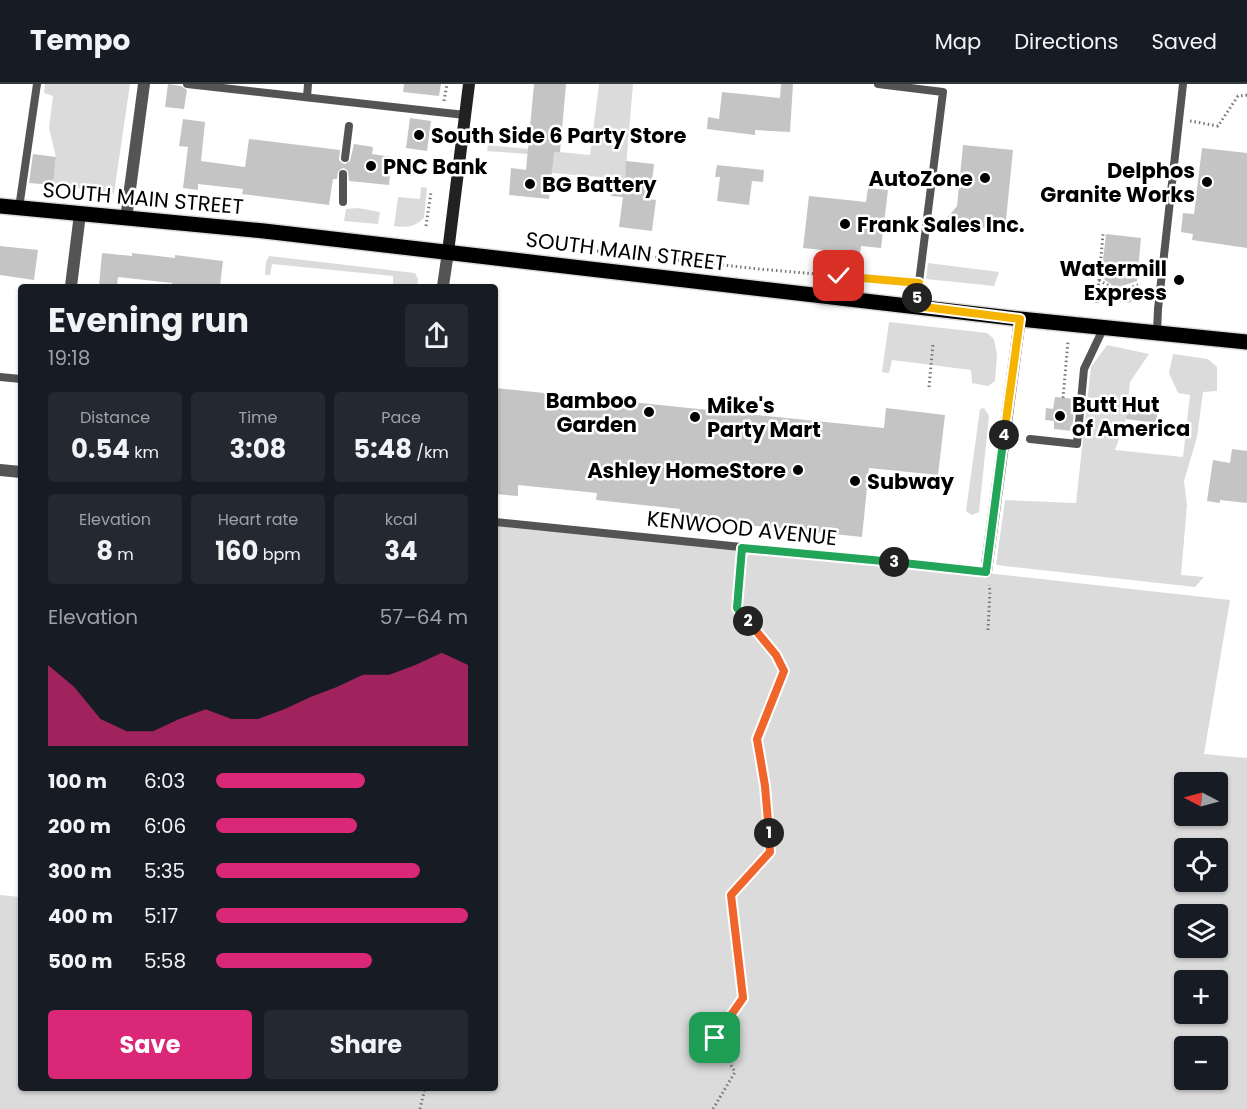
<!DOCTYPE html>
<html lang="en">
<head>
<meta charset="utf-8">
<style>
	:root { --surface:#171b24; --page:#242831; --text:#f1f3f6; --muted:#9ea1a6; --line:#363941; --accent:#db2777 }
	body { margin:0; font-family:Poppins,sans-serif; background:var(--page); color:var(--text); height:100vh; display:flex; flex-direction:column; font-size:22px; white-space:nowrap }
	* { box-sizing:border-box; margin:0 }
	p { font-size:20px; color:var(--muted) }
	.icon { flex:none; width:33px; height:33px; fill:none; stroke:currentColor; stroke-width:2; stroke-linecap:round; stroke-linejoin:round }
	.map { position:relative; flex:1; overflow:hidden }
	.panel { position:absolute; left:18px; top:200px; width:480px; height:807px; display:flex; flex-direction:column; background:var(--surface); border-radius:6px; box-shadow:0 2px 4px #0004 }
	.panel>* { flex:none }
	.needle { width:39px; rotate:276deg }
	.buttons { position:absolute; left:1174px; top:688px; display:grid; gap:12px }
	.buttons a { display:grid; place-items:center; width:54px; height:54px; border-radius:6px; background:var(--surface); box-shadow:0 2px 4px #0004; font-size:30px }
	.pin { position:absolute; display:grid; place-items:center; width:51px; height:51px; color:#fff; margin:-26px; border-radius:12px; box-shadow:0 3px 9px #0006 }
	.km { position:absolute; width:30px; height:30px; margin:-15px; border-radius:50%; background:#222; color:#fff; font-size:16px; line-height:30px; text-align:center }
	.round { display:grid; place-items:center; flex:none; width:63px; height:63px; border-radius:6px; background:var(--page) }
	.overview { display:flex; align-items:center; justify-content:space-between; height:102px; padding:0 30px }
	h1 { font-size:33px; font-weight:700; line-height:45px }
	.metrics { display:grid; grid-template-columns:repeat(3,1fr); gap:9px; height:102px; padding:6px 30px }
	.metrics div { display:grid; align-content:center; border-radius:6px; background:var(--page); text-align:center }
	.metrics b { font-size:26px; font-weight:700 }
	.metrics small { font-size:16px; font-weight:400 }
	.metrics p { font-size:16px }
	.chart { height:168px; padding:12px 30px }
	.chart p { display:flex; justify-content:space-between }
	.chart svg { width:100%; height:108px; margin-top:6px; fill:var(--accent); opacity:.7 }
	.primary-button { display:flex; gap:12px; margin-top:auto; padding:12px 30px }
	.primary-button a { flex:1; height:69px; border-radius:6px; background:var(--accent); color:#fff; font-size:24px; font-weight:700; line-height:69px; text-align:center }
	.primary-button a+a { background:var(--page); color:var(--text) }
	ul { padding:0 30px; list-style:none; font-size:20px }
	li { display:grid; grid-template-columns:96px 72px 1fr; align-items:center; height:45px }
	li i { height:15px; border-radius:8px; background:var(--accent) }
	header { display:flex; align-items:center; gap:36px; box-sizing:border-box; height:84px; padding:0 30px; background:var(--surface); border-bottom:2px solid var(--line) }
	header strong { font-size:28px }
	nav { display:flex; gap:33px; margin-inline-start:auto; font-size:21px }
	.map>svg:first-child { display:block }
</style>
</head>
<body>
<header>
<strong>Tempo</strong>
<nav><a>Map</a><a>Directions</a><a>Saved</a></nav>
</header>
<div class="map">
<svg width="1247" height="1025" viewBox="0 0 1247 1025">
	<rect width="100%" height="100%" fill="#fff"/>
	<g fill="#dbdbdb" fill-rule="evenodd">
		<polygon points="45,0 130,0 114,109 53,101 56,73 49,44 53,12 44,9"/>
		<polygon points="599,0 633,0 625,95 552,89 552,72 487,67 488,61 590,71"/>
		<path d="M421,103l6,1 -3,30c-10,9 -17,10 -30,8l4,-29 22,2z"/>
		<polygon points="358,124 380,128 378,140 344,137 346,125"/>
		<polygon points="269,172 415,189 418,195 417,202 393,202 393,192 272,180 270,191 265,191 266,178"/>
		<polygon points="928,179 999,188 994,202 926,195"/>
		<path d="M1104,201c13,9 18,7 32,3l-2,12 -4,3 -21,-2 -6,-5z"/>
		<polygon points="889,238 987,249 994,255 997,271 995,297 988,302 972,299 971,286 892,276 889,289 882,288"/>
		<polygon points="1107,261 1149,270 1130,298 1126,335 1115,366 1183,373 1190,311 1178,309 1169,289 1173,270 1208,275 1217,283 1217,307 1203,308 1197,353 1184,397 1187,421 1181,491 1204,493 1195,503 996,481 1005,416 1076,419 1091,283"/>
		<polygon points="984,324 989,332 979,428 972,431 966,427 980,325"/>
		<path d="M495,438l491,51 244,27 -26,154 43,4v351h-1247v-214l21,2v191h474zM1185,699h33v33h-33zM1185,765h33v33h-33zM1185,831h33v33h-33zM1185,897h33v33h-33zM1185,963h33v33h-33z"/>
	</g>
	<g fill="#c4c4c4">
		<polygon points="168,0 181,2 187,6 184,25 165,23"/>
		<polygon points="404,0 441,0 439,12 403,8"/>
		<polygon points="534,0 566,0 560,68 554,68 549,115 509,111 511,84 526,86"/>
		<polygon points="781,0 793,0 790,48 755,46 755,51 707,45 708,33 719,35 722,8 780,14"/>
		<polygon points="410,34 431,37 427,67 406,64"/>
		<polygon points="183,35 205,38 201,77 245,83 249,55 340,66 339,76 342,79 345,80 350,77 354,60 373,63 372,70 392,73 389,101 349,97 348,87 344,84 341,85 338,88 337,95 333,95 329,121 242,110 243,105 198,100 198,106 183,104 188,63 179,62"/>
		<polygon points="963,61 1013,66 1005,146 943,139 957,122"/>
		<polygon points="1202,64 1247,69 1247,164 1192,156 1193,150 1181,148 1183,129 1194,130"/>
		<polygon points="33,70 56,73 53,101 29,99"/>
		<polygon points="626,77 654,80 650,115 656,116 652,147 619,143 623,113 611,112 613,94 625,95"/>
		<polygon points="717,81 764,86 763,98 752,97 749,121 717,117 720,93 715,93"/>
		<polygon points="868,104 888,106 881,164 861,162 860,170 803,164 809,112 866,118"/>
		<polygon points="1106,150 1141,154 1137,197 1116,204 1101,193"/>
		<polygon points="0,162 38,166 34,196 0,191"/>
		<polygon points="102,169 132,172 132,169 175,174 175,171 223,177 220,202 172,202 172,199 118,193 117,202 99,202"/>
		<polygon points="495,304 884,344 886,324 945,331 938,391 869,384 862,453 679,434 680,425 596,416 597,409 518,401 518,412 495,410"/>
		<polygon points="1055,313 1075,315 1072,347 1054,345 1054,337 1045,336 1046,324 1053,325"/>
		<polygon points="1128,313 1159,316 1156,339 1126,335"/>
		<polygon points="1232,365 1247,367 1247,419 1220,416 1220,419 1207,417 1213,376 1230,379"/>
	</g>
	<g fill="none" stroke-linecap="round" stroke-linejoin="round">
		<g stroke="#dbdbdb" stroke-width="18">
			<polyline id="primary" points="0,122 264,147 1020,235 1247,258"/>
		</g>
		<g stroke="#767676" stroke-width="3" stroke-dasharray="1.5 3" stroke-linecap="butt">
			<polyline points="444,17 447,0"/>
			<polyline points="1190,37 1218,42 1238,12 1247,11"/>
			<polyline points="426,142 431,108"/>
			<polyline points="597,167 759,185 909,198"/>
			<path d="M1099,196c18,11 19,11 39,5"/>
			<polyline points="1097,219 1103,150"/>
			<polyline points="929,303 933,260"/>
			<polyline points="1063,314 1068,257"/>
			<polyline points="988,546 990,507 989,501"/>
			<polyline points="420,1025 425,1004"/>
			<polyline points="713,1025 735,988 715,954 743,914 731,811 770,768 765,703 757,655 784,587 776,571 737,524 741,473"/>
		</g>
		<g stroke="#545454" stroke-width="8">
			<polyline points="187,0 465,31"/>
			<polyline points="878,0 943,8 916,222"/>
			<polyline points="307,13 308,0"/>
			<polyline points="345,74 349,42"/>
			<polyline points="343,118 343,90"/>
			<polyline points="19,124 37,0"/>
			<polyline points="1157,248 1158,225 1183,0"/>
			<polyline points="0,293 21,295"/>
			<polyline points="1030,355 1077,360 1084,285 1104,243"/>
			<polyline points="495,438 986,488"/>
		</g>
		<g stroke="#545454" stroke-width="12">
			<polyline points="126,135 144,0"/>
			<polyline points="71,202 80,130"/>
			<polyline points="443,202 448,168"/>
			<polyline points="0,386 21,388"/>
		</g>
		<polyline stroke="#545454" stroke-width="12" points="986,488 1020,235"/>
		<polyline stroke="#212121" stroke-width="12" points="448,168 469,0"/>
		<use href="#primary" stroke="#000" stroke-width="15"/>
	</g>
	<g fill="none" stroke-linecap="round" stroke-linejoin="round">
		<g stroke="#fff" stroke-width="12">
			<polyline id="split-1" points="715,954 743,914 731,811 770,768 769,749"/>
		</g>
		<g stroke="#fff" stroke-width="12">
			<polyline id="split-2" points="748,537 776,571 784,587 757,655 765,702 769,749"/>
		</g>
		<g stroke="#fff" stroke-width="12">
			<polyline id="split-3" points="748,537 737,524 742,464 894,478"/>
		</g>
		<g stroke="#fff" stroke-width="12">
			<polyline id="split-4" points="894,478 986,488 1004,351"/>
		</g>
		<g stroke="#fff" stroke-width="12">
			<polyline id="split-5" points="917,214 916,222 1020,235 1004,351"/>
		</g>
		<g stroke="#fff" stroke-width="12">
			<polyline id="split-6" points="839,192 919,199 917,214"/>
		</g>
		<use href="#split-1" stroke="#f0652b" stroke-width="8"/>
		<use href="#split-2" stroke="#f0652b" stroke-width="8"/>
		<use href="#split-3" stroke="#22a559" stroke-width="8"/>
		<use href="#split-4" stroke="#22a559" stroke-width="8"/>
		<use href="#split-5" stroke="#f5b400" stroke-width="8"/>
		<use href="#split-6" stroke="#f5b400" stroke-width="8"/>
	</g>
	<g fill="#000" stroke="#fff" stroke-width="2">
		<circle cx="419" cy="51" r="6"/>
		<circle cx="371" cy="82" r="6"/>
		<circle cx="985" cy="94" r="6"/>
		<circle cx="1207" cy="98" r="6"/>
		<circle cx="530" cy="100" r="6"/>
		<circle cx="845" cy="140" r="6"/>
		<circle cx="1179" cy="196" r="6"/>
		<circle cx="649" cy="328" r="6"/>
		<circle cx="1060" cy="332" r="6"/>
		<circle cx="695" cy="333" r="6"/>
		<circle cx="798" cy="386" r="6"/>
		<circle cx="855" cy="397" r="6"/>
	</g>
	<g text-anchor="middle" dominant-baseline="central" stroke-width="5" stroke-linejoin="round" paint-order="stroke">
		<g font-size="21" font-weight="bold" fill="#000" stroke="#fff" text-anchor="start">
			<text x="431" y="51">South Side 6 Party Store</text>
			<text x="383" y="82">PNC Bank</text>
			<text x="1195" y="86" text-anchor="end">Delphos<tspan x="1195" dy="24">Granite Works</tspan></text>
			<text x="973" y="94" text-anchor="end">AutoZone</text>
			<text x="542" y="100">BG Battery</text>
			<text x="857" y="140">Frank Sales Inc.</text>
			<text x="1167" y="184" text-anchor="end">Watermill<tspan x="1167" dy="24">Express</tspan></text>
			<text x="637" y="316" text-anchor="end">Bamboo<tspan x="637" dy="24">Garden</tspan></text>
			<text x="1072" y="320">Butt Hut<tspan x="1072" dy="24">of America</tspan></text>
			<text x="707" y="321">Mike's<tspan x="707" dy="24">Party Mart</tspan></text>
			<text x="786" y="386" text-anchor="end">Ashley HomeStore</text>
			<text x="867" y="397">Subway</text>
		</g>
		<g font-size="21" fill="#000" stroke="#fff">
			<text transform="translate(143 114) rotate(5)">SOUTH MAIN STREET</text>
			<text transform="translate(626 167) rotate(7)">SOUTH MAIN STREET</text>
			<text transform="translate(742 444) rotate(6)">KENWOOD AVENUE</text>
		</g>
	</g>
</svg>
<div class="buttons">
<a><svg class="needle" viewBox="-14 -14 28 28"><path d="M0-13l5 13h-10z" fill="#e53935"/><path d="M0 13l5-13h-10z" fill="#9ea1a6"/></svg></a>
<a><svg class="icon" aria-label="locate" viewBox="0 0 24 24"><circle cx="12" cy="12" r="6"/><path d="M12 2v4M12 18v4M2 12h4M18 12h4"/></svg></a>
<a><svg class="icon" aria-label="layers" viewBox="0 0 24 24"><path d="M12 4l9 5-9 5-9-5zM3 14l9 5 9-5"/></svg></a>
<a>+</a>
<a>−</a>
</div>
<div class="pin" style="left:715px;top:954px;background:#1e9e55"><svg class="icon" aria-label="arrive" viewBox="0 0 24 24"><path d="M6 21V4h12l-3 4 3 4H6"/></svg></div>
<div class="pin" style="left:839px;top:192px;background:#d93025"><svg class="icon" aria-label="check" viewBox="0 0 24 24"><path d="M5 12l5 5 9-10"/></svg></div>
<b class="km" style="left:769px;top:749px">1</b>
<b class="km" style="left:748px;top:537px">2</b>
<b class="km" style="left:894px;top:478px">3</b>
<b class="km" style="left:1004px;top:351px">4</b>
<b class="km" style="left:917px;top:214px">5</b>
<section class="panel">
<div class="overview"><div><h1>Evening run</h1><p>19:18</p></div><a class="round"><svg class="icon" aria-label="share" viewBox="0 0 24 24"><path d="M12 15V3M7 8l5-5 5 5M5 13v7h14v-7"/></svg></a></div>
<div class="metrics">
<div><p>Distance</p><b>0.54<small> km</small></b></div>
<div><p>Time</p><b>3:08</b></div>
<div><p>Pace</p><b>5:48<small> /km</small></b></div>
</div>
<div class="metrics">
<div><p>Elevation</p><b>8<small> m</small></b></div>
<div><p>Heart rate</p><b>160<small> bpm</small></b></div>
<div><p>kcal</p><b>34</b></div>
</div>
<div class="chart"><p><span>Elevation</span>57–64 m</p>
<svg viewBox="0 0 160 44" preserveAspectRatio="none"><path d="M0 44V11L10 20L20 33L30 38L40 38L50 33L60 29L70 33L80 33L90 29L100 24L110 20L120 15L130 15L140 11L150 6L160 11V44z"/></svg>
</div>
<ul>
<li><b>100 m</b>6:03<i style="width:59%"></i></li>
<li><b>200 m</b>6:06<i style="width:56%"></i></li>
<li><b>300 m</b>5:35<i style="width:81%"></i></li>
<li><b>400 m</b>5:17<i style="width:100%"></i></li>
<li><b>500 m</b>5:58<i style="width:62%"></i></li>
</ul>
<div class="primary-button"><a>Save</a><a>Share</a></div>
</section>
</div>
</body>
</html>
